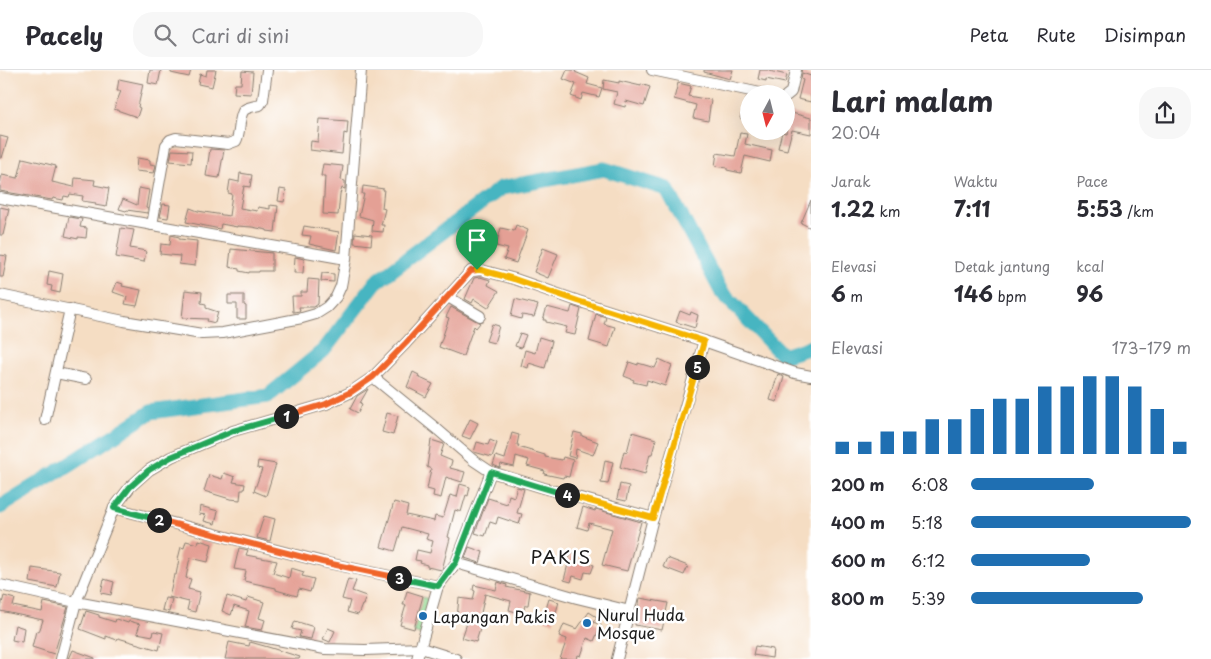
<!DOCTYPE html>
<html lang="id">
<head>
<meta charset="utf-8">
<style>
	:root { --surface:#fff; --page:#f7f7f7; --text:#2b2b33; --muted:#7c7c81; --line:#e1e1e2; --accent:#1f6fb2 }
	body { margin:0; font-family:"Playpen Sans",sans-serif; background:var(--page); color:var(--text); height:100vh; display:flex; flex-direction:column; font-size:19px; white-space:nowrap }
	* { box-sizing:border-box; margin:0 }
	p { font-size:16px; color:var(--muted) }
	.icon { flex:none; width:28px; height:28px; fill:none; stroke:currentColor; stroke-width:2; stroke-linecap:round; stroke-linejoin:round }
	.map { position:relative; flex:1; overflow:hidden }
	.details { display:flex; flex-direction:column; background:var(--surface); width:400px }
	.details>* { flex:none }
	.needle { width:32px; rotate:187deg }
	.fabs { position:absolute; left:740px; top:15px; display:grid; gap:10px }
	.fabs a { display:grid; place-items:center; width:55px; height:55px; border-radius:50%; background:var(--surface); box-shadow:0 5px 20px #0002; font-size:25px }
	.pin { position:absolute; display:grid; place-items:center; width:42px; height:42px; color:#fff; margin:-51px -21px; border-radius:50% 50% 50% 0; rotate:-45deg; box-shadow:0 0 5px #0007 }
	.pin .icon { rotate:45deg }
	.km { position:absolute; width:25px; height:25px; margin:-12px; border-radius:50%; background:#222; color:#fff; font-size:14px; line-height:25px; text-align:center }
	.round { display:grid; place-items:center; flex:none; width:52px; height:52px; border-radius:20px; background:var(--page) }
	.headline { display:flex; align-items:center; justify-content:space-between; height:85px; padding:0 20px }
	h1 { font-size:28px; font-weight:700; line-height:38px }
	.metrics { display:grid; grid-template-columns:repeat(3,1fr); gap:8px; height:85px; padding:5px 20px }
	.metrics div { display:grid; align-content:center }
	.metrics b { font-size:21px; font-weight:700 }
	.metrics small { font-size:14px; font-weight:400 }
	.metrics p { font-size:14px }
	.chart { height:140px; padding:10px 20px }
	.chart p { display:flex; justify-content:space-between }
	.chart svg { width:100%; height:90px; margin-top:5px; stroke:var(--accent); stroke-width:6 }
	ul { padding:0 20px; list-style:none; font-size:16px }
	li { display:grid; grid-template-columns:80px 60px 1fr; align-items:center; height:38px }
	li i { height:12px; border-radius:6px; background:var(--accent) }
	header { display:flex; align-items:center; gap:30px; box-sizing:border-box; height:70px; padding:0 25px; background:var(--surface); border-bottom:1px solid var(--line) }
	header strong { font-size:24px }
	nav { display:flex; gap:28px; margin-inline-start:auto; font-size:18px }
	.search { width:350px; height:45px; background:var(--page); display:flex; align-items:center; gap:12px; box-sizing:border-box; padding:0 18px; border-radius:20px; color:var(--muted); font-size:19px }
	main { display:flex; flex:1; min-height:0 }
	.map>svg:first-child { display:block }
</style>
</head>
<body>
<header>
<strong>Pacely</strong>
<div class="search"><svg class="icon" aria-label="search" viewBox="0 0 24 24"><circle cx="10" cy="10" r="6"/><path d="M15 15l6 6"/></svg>Cari di sini</div>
<nav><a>Peta</a><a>Rute</a><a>Disimpan</a></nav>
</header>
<main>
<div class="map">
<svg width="811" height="589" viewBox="0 0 811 589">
	<rect width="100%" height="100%" fill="#fff"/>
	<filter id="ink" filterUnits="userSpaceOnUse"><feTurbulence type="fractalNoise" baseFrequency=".02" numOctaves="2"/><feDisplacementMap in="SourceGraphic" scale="10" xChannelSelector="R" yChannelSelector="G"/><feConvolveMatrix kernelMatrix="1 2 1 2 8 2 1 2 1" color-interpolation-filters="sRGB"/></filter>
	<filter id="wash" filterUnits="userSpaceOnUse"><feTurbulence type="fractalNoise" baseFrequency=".0096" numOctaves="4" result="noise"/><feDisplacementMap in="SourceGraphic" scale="20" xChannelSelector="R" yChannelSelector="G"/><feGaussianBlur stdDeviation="1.12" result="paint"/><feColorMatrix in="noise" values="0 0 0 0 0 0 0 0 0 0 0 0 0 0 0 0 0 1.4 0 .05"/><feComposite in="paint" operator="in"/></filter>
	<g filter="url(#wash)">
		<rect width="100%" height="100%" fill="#f5ddc3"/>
		<polygon fill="#95db94" stroke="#587c58" points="422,527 431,530 423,565 414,562"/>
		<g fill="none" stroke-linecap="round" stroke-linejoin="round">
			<polyline stroke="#47b5c1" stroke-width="15" points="0,437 70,394 151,342 268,326 324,280 376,212 501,118 604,99 667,119 721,221 783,286 811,277"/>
		</g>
		<g id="blocks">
			<g fill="#e4a095">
				<polygon points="150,0 161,0 158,15 148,13"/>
				<polygon points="171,0 191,0 189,7 171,3"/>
				<polygon points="207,0 216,0 212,17 198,14 200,4 206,6"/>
				<polygon points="567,0 576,0 575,2 589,8 587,14 602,18 599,27 583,23 581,30 571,26 576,14 563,9"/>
				<polygon points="704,0 733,0 730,9 704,2"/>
				<polygon points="760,0 769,0 769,1 787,5 785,13 766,9 766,11 758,9"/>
				<polygon points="242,1 253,2 251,24 234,23 235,14 241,14"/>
				<polygon points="802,3 811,6 811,32 798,29 803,10 801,9"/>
				<polygon points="119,9 143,14 138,37 140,38 137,47 114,39 121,21 117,21"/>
				<polygon points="604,10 619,13 619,11 641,16 641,14 650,17 644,36 626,31 625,37 614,34 617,22 603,19"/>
				<polygon points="678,13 691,16 688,26 711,30 708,51 693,48 696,35 674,29"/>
				<polygon points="747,27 749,28 749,51 740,48"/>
				<polygon points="788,42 811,48 811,64 792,60 787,80 778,78 782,62 786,63"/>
				<polygon points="320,49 348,51 347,64 344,63 342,84 310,80 311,71 318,72"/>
				<polygon points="740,63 747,64 745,74 772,80 770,92 745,86 741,103 727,100 727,98 715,96 717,83 735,86"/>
				<polygon points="0,66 8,68 2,88 0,88"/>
				<polygon points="210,79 224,80 219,108 206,106"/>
				<polygon points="172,80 192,81 191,93 170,91"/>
				<polygon points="23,88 56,96 52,112 74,117 75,108 95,110 94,115 109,118 106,137 95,135 96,133 82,131 83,126 70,124 69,127 64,126 63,130 53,128 52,130 0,121 0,115 2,105 18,108"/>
				<polygon points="137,88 150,90 150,94 156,95 154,103 136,101"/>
				<polygon points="323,94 343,96 341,110 345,111 345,119 342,118 340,124 338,145 323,144 325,106 321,106"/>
				<polygon points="240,103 252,105 250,117 244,116 240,138 257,141 258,137 270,139 270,135 278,136 275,162 267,161 267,160 252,157 237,156 237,157 221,154 220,159 186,152 190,138 198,141 229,146 232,124 228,123 230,110 239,112"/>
				<polygon points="363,116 384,119 382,138 385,139 381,155 384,155 383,162 372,161 373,150 359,146 364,124 362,124"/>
				<polygon points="139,118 149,120 146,138 148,139 147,143 127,140 126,141 119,139 123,129 137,135"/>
				<polygon points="280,119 286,120 284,132 278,131"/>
				<polygon points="811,130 811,158 801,153"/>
				<polygon points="163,134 170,135 168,148 160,147"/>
				<polygon points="0,137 9,139 3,165 0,165"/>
				<polygon points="69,147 82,149 80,157 87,158 86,168 78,167 78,169 65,166"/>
				<polygon points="516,155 528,160 516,193 504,189 508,179 496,176 501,158 514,161"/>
				<polygon points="304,156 339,162 336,180 309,174 311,166 302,165"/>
				<polygon points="121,158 134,160 130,178 146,181 144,192 116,187"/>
				<polygon points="355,163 372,165 371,175 354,173"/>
				<polygon points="171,165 179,167 179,169 197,171 195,196 179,194 180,186 160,184 161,174 170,175"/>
				<polygon points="543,178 558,184 548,208 534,202"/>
				<polygon points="231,179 272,183 272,201 259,201 259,202 249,202 249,203 239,201 239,199 229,197"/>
				<polygon points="0,185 7,186 3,207 0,207"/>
				<polygon points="295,187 304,189 303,203 294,203"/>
				<polygon points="49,201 63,204 60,223 51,221 52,216 47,215"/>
				<polygon points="322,203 334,204 334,212 321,211"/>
				<polygon points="480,207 490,210 488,215 499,221 488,238 474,229 472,233 465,229 474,208"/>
				<polygon points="308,209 319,210 318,234 314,237 299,237 300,241 293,242 292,226 301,226 301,222 307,222"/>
				<polygon points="117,212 123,214 122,216 141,220 137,236 125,234 127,227 113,222"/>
				<polygon points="185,220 202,222 201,233 206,234 206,238 218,242 215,253 207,251 208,249 182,248"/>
				<polygon points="228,225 244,225 244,235 246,236 246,249 237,249 237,234 228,234"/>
				<polygon points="515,229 538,235 534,247 522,245 521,249 511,246"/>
				<polygon points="572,236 581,239 575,265 565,263 567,257 546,252 546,250 543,250 547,237 570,243"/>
				<polygon points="451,237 480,253 476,258 474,256 463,286 439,277 449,248 446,247"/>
				<polygon points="680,241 690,245 691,242 698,245 695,258 676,252"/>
				<polygon points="596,244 606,247 604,254 615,257 609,277 589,271"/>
				<polygon points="492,254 499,256 494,273 486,271"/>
				<polygon points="520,263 526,265 521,278 515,276"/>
				<polygon points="539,267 552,271 545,298 529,293 528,298 521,296 525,280 535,283"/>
				<polygon points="659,289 672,295 665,316 647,310 646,315 633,312 634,310 624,306 629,292 638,295 638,293 655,298"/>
				<polygon points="413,302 419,305 418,307 433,314 426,327 407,317"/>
				<polygon points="778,304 784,307 777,332 770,330"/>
				<polygon points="368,319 360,333 362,334 358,343 350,339 357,326"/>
				<polygon points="387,343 398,346 393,365 382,362"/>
				<polygon points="470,349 478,353 470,369 462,366"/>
				<polygon points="574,362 582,364 582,366 598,372 593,385 576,379 575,388 568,386"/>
				<polygon points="632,362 656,369 652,384 650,384 645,404 620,397 624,381 627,382"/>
				<polygon points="512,363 519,365 517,375 519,375 518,377 545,385 545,387 562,390 563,387 573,390 569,407 564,406 563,408 544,404 545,401 527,396 529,390 516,386 514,397 501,394 500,398 493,395 496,386 505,389"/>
				<polygon points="431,370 444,374 440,386 452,391 450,398 465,402 462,412 446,407 441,428 433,426 434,421 427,419 431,399 427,397"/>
				<polygon points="490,370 497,373 492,387 474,382 477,372 488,375"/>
				<polygon points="605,390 613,392 608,414 601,413"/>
				<polygon points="258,391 276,394 266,426 254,421 262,399 257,398"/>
				<polygon points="224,403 235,407 233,412 245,414 244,420 241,420 240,430 230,429 204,421 209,405 222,409"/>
				<polygon points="460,414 470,417 468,426 466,425 461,442 455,440 448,467 450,468 442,500 427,497 427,495 420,493 421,491 415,490 417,480 430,483 433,471 426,469 428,464 402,457 395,481 381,477 394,432 408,436 406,445 434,451 435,446 443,448 450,425 457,427"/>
				<polygon points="620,414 629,416 626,431 617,429"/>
				<polygon points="517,417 524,419 517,443 522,444 519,454 498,447 496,454 490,452 485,466 475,463 488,428 507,434 509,425 514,427"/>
				<polygon points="200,436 218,441 215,454 204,451 206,445 199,444"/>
				<polygon points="583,437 595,441 596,439 641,452 627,501 602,495 612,459 589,453 587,460 577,457"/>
				<polygon points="264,446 275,449 270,471 257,468"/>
				<polygon points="199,470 212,474 208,492 191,488 189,492 186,508 191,509 188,519 200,522 195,542 187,540 189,532 169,527 174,505 176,505 179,489 178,489 181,477 184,478 186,471 198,474"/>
				<polygon points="469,477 483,482 480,493 465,488"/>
				<polygon points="239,478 248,480 246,485 277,491 273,503 289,508 291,498 304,502 302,506 314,509 310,522 299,519 297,526 276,520 276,518 244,511 246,501 234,499"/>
				<polygon points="571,482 578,484 577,490 594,495 591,503 585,502 583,509 573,506 571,512 564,510"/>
				<polygon points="667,488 688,496 684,505 663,497"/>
				<polygon points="32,498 60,502 57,517 30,512"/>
				<polygon points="104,509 114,512 111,525 101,523"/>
				<polygon points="348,509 356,511 352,521 366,526 363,535 362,535 358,545 347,542 350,531 342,529"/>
				<polygon points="498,512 507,515 506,517 530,522 528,535 525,535 523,544 509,540 511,531 485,524 480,548 483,549 476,572 462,568 468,550 457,548 459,528 473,530 475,521 473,520 474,515 496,520"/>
				<polygon points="407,521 423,526 414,559 400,555 406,535 403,535"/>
				<polygon points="4,526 15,529 13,536 42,542 44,532 68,537 54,584 32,577 36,561 39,562 43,550 0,541"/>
				<polygon points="227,526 246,532 248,527 264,532 259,548 265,550 262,560 245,557 249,541 234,536 231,545 222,541"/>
				<polygon points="165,528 172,529 169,542 162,540"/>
				<polygon points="640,528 668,533 662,560 635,555"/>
				<polygon points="549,529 559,532 553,552 543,549"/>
				<polygon points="86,541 99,545 99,547 115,552 116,549 128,553 129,551 140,554 137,563 153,566 154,561 163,563 159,580 118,568 117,570 106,566 106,569 80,559"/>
				<polygon points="589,542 597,547 593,552 601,555 594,571 587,568 581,586 578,585 577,589 560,589 567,569 559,566 564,554 577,559"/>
				<polygon points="295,551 314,557 311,569 299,567 301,561 292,559"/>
				<polygon points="15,555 24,558 22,572 12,570"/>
				<polygon points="328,558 335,561 330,572 323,569"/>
				<polygon points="229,572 249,576 250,572 268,577 300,587 299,589 225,589"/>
				<polygon points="755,576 773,579 772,588 753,585"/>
				<polygon points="73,580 95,588 95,589 69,589"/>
			</g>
		</g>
	</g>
	<g filter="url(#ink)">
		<use href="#blocks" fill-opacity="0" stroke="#887c70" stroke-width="1"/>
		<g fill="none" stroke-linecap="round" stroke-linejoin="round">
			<g stroke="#887c70" stroke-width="12">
				<g id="minor">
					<polyline points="652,0 765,24"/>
					<polyline points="786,26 791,22 796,0"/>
					<polyline points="0,128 346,189 361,0"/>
					<path d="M152,155l14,-80 4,-5 6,-2 52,6 8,-3c5,-8 2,-24 8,-31 4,-3 11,-4 16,-5l3,-5 4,-30"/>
					<polyline points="0,225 124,251 202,264 223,263 302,248 316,244 327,237 336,227 341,216 346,189"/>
					<polyline points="448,227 480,246"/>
					<polyline points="56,303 86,309"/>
					<polyline points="373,307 438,360 473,390 491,402 544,418 653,448"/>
					<polyline points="45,350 70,239"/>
					<polyline points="114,438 323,492 438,516"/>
					<polyline points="456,493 577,528 630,541"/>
					<polyline points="0,515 76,532 325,579 365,580 421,578 456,589"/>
					<polyline points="61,589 76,532 114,438 130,417 149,400 171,387 233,361 326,334 351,322 373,307 406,273 471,201 481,200 515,209 578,231 704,271 795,303 811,306"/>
					<polyline points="417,589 438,516 456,493 491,402"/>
					<polyline points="617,589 653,448 704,271"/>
				</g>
			</g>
			<use href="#minor" stroke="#fff" stroke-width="10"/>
		</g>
	</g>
	<g fill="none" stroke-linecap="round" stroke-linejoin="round" filter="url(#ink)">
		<g stroke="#fff" stroke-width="10">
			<polyline id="split-1" points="286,346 326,334 351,322 373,307 406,273 469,203 471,201 477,200"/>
		</g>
		<g stroke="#fff" stroke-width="10">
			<polyline id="split-2" points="159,450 114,438 130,417 149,400 171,387 233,361 286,346"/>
		</g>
		<g stroke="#fff" stroke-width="10">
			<polyline id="split-3" points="159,450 322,492 399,508"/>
		</g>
		<g stroke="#fff" stroke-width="10">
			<polyline id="split-4" points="399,508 438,516 456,492 491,402 567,425"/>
		</g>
		<g stroke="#fff" stroke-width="10">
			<polyline id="split-5" points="567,425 653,448 697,297"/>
		</g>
		<g stroke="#fff" stroke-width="10">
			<polyline id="split-6" points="477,200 481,200 514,209 578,231 704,271 697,297"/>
		</g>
		<use href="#split-1" stroke="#f0652b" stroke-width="6"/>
		<use href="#split-2" stroke="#22a559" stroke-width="6"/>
		<use href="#split-3" stroke="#f0652b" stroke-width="6"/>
		<use href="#split-4" stroke="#22a559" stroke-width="6"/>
		<use href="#split-5" stroke="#f5b400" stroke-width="6"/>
		<use href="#split-6" stroke="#f5b400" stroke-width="6"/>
	</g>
	<g fill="#1f6fb2" stroke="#fff" stroke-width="2">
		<circle cx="423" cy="546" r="5"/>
		<circle cx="587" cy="553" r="5"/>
	</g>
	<g text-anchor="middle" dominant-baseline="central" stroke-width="5" stroke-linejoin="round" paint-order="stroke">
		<g font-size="16" fill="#1c1c1c" stroke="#fff" text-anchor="start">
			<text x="597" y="544">Nurul Huda<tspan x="597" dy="18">Mosque</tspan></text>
			<text x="433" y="546">Lapangan Pakis</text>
		</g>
		<g font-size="19" letter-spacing="1" fill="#1c1c1c" stroke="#fff">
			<text x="561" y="486">PAKIS</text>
		</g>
	</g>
</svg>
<div class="fabs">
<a><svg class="needle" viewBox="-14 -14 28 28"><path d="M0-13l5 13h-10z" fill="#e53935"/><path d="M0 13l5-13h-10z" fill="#7c7c81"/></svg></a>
</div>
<div class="pin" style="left:477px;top:200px;background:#1e9e55"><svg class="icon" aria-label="arrive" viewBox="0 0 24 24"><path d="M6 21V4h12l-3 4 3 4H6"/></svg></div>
<b class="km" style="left:286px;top:346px">1</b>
<b class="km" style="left:159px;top:450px">2</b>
<b class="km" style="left:399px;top:508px">3</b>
<b class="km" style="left:567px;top:425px">4</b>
<b class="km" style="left:697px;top:297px">5</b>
</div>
<section class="details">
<div class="headline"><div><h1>Lari malam</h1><p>20:04</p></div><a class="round"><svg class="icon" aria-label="share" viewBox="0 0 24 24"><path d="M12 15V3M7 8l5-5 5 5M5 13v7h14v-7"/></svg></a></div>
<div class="metrics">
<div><p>Jarak</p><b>1.22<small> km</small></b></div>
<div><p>Waktu</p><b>7:11</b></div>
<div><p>Pace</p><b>5:53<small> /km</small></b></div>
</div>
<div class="metrics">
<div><p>Elevasi</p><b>6<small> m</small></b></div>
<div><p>Detak jantung</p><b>146<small> bpm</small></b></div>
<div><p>kcal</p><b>96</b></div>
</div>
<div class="chart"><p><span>Elevasi</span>173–179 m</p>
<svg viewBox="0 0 160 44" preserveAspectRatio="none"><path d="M5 44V38M15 44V38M25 44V33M35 44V33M45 44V27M55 44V27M65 44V22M75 44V17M85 44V17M95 44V11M105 44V11M115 44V6M125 44V6M135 44V11M145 44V22M155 44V38"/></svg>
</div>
<ul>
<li><b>200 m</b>6:08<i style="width:56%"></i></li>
<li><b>400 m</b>5:18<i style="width:100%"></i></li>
<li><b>600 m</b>6:12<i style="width:54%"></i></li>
<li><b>800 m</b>5:39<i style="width:78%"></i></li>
</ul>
</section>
</main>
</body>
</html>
